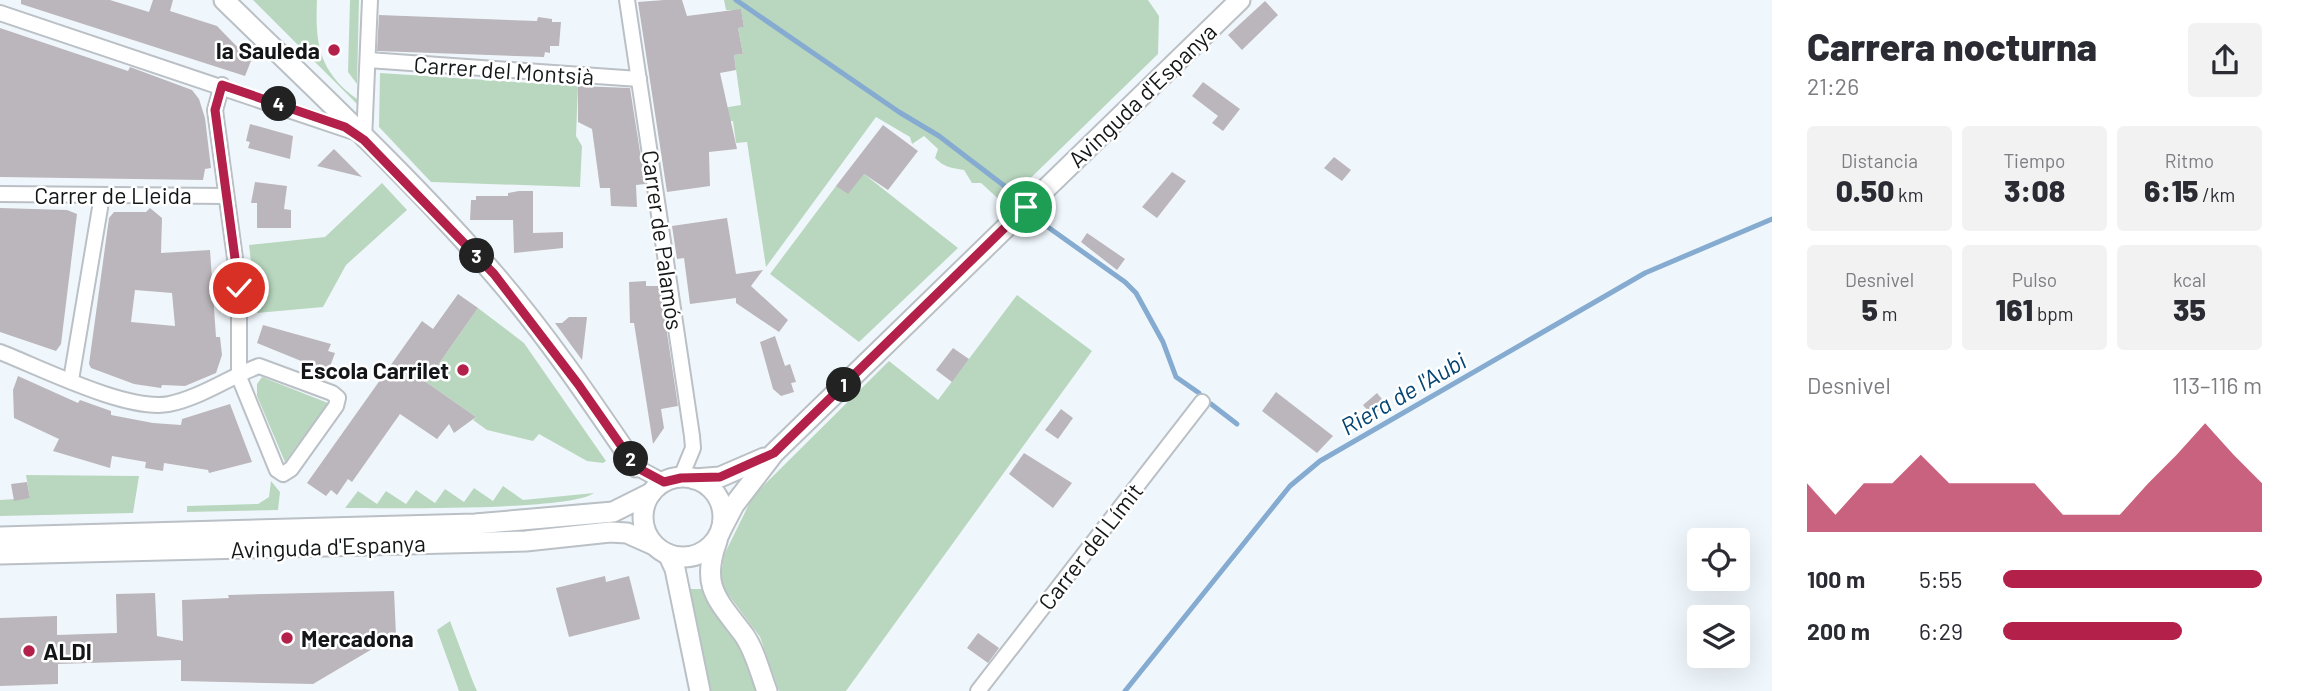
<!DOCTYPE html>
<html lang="es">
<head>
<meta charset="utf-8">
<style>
	:root { --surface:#fff; --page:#f2f2f3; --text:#2b2b33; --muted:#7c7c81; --accent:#b3214a }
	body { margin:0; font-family:Barlow,sans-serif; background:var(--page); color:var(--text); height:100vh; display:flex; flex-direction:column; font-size:26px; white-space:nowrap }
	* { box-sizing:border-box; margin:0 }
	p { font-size:23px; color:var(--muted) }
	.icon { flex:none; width:38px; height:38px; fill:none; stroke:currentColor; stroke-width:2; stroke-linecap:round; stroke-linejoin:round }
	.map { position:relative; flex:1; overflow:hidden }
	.panel { display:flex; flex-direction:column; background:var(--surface); width:525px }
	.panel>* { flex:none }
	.tools { position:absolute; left:1687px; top:528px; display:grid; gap:14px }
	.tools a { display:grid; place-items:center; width:63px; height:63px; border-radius:7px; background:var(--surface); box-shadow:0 7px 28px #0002; font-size:35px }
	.pin { position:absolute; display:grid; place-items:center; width:60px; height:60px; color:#fff; margin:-30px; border:4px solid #fff; border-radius:50%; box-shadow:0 2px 7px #0007 }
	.km { position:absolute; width:35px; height:35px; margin:-18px; border-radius:50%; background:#222; color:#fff; font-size:19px; line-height:35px; text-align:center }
	.round { display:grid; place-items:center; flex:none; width:74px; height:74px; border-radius:7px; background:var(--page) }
	.summary { display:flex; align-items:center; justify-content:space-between; height:119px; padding:0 35px }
	h1 { font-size:38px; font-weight:800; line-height:52px }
	.metrics { display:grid; grid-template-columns:repeat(3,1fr); gap:10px; height:119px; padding:7px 35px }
	.metrics div { display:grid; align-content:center; border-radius:7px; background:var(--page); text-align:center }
	.metrics b { font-size:30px; font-weight:800 }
	.metrics small { font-size:19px; font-weight:400 }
	.metrics p { font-size:19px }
	.chart { height:196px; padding:14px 35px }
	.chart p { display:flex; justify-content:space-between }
	.chart svg { width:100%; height:126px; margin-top:7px; fill:var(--accent); opacity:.7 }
	ul { padding:0 35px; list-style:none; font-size:23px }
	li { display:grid; grid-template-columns:112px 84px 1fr; align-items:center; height:52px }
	li i { height:18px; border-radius:9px; background:var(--accent) }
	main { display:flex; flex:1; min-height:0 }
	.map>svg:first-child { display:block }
</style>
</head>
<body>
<main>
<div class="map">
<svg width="1772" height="691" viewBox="0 0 1772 691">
	<rect width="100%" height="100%" fill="#f0f7fc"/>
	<g fill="#b9d7bf">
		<path d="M253,0h64c-2,44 2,71 40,99v5z"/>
		<polygon points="350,0 359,0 357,84 348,72"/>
		<path d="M724,0h424l11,16 -1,38 -154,150 -23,-21h-9l-8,-13c-13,-2 -20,-3 -29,-12l3,-9 -14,-13 -12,8 -2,-7 -34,-20 -110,150 -19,-125 -11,1 -3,-22 -10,1 -1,-14 19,-3 -7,-50 9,-1 -5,-26 6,-1 -3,-17h-15z"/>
		<polygon points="380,73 578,86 576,136 582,146 580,187 431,182 379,127"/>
		<polygon points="864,174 958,248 859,342 770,274 836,186"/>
		<polygon points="382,183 407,210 346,265 323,307 257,313 249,245 325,237"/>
		<polygon points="1017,295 1092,351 846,691 779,691 760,637 724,589 721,575 724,555 753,496 889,361 938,400"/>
		<polygon points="478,308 524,343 606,461 603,463 587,461 539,434 533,441 487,430 473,420 476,417 426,382"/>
		<polygon points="262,377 328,403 285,462 257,396 257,384"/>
		<polygon points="26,475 139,476 133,513 0,516 0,500 30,498"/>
		<polygon points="271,481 280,492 278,510 187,512 187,506 258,504 269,497"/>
		<path d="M503,486l20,14 71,-7c-23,18 -209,15 -249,15l13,-17 19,13 9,-13 20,13 10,-14 19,13 10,-14 19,13 10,-14 19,13z"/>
		<path d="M690,589h15c23,33 40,63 51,102h-46l-9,-33z"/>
		<polygon points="450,621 473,682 477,691 459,691 437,630"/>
	</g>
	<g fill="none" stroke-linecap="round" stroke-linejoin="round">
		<g stroke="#85abd1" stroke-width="5">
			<polyline points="736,0 899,112 939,136 1015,194"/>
			<polyline points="1038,220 1125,282 1136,293 1163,342 1176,377 1199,393"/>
			<polyline points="1211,404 1237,424"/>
			<polyline points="1125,691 1290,486 1320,461 1645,273 1772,219"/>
		</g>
	</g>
	<g fill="#bbb6bb" fill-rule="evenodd">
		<polygon points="21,0 110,0 149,12 153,0 173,0 170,11 217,26 251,61 245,76 21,4"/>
		<polygon points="664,0 682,0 687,16 741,9 744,27 738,28 743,54 734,55 736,70 720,73 737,149 709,152 710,186 667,192 638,2"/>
		<polygon points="1265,1 1278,15 1242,50 1228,35"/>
		<polygon points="379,15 537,21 538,17 552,19 552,22 561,22 559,46 550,46 550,53 545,52 544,57 377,51"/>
		<polygon points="0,28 128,71 130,67 192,90 199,99 205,118 211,168 205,169 203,180 0,177"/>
		<polygon points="1203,82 1240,109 1223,131 1212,123 1218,116 1192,96"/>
		<polygon points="578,86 630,88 645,184 636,185 637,207 611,206 610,188 600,188 592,129 578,122"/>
		<polygon points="250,124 293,136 290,159 248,148 250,142 246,141"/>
		<polygon points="883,125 918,151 888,190 864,174 848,194 836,186"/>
		<polygon points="334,149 362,177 317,166"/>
		<polygon points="1334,157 1351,170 1342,181 1324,168"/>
		<polygon points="1172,172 1186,181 1157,218 1142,207"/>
		<polygon points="255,182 287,186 284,209 291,210 291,228 257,228 257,203 251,203"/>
		<polygon points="519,191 533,191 533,233 563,232 563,248 514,253 513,220 470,220 471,200 476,200 476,196 508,196 508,193"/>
		<polygon points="0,208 67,210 77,214 61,344 56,351 0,332"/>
		<path d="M150,208l12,10 -1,35 49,-3 6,87h4l2,18 -6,18 -31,13 -23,-1 -1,3 -27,-4 -43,-16 -2,-4 20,-146 5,-6h32zM135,290l37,3 3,33 -44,-4z"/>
		<polygon points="727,218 736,274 763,270 751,286 788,320 779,332 736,303 736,298 690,304 684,258 677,259 672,226"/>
		<polygon points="1087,233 1125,259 1117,270 1081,242"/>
		<polygon points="646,281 646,286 660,286 678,406 661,409 664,428 653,444 634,323 630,323 629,282"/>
		<polygon points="458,294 478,308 426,382 476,417 454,433 449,424 437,439 400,414 352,482 348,479 337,495 331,490 326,496 307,483 422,321 433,329"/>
		<polygon points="569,317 587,317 582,360 555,323 562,323"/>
		<polygon points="263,325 331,344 328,351 335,353 328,372 257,343"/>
		<polygon points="775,336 785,366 790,364 796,382 791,383 794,392 781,396 773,389 760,342"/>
		<polygon points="953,348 969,359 952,382 936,370"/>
		<polygon points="18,376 78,403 80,400 111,411 111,415 153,423 181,425 182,419 230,404 252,462 209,473 208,470 164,463 163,471 145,468 146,462 112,456 110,468 53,451 59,439 14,418 13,390"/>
		<polygon points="1276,392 1333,436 1317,453 1262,411"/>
		<polygon points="1377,393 1386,404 1372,416 1363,405"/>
		<polygon points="1061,409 1073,418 1058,439 1045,430"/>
		<polygon points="1024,453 1072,483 1053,508 1009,474"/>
		<polygon points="27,482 30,498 14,501 11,484"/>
		<polygon points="605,576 606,582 629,576 640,619 569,637 556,588"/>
		<polygon points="394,591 396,635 313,684 181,681 181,660 58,664 58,684 0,686 0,618 57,616 57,635 117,633 116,594 155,593 157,636 183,641 182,600 229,598 228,595"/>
		<polygon points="978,633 999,648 988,663 967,648"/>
	</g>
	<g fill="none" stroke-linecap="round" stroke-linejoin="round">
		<g stroke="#bac0c5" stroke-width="18">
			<g id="street">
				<polyline points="627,0 692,436 693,448 681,477"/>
				<polyline points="0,13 354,132"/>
				<polyline points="368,60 639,79"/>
				<polyline points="364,140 370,0"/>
				<polyline points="0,194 225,196"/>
				<path d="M0,352c41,16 128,60 169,52 33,-7 60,-27 90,-38l73,27 6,5 -2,8 -45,63 -8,5 -6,-4 -38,-93v-89l-24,-178 7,-25"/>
				<polyline points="71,380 102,196"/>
				<polyline points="636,467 664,482"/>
				<polyline points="978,691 1202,402"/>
			</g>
		</g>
		<g stroke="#bac0c5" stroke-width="23">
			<g id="secondary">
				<path d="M224,0c91,89 186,177 270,274 52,60 97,127 142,193"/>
				<circle cx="683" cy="517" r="40"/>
				<polyline points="694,479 720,477 764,458"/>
				<polyline points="722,528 734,505 774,453 1240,0"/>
				<polyline points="0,537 475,524 613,512 651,493"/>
				<path d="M717,541c-17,46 1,59 27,94 11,16 16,37 23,56"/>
				<polyline points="0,554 526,541 610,532 627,533 654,545"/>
				<polyline points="668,554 675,569 700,691"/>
			</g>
		</g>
		<use href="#street" stroke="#fff" stroke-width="14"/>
		<use href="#secondary" stroke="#fff" stroke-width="19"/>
	</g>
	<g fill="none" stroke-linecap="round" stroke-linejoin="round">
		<g stroke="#fff" stroke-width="14">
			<polyline id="route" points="239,288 215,110 222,85 345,127 364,140 494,274 578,384 636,467 664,482 681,478 720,477 774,453 1026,207"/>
		</g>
		<use href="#route" stroke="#b3214a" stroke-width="9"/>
	</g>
	<g fill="#b3214a" stroke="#fff" stroke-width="2.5">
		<circle cx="334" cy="50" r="7"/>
		<circle cx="463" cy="370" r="7"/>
		<circle cx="287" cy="638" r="7"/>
		<circle cx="29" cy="651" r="7"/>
	</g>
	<g text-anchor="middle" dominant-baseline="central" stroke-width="5" stroke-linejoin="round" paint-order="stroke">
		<g font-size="23" font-weight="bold" fill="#141617" stroke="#fff" text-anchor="end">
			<text x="320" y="50">la Sauleda</text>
			<text x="449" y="370">Escola Carrilet</text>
			<text x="301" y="638" text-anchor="start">Mercadona</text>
			<text x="43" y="651" text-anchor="start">ALDI</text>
		</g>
		<g font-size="23" fill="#141617" stroke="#fff">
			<text transform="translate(504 70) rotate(4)">Carrer del Montsià</text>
			<text transform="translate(1142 95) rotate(-44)">Avinguda d'Espanya</text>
			<text x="113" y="195">Carrer de Lleida</text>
			<text transform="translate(663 240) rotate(82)">Carrer de Palamós</text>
			<text transform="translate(328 546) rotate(-2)">Avinguda d'Espanya</text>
			<text transform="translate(1090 546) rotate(-52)">Carrer del Límit</text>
		</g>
		<g font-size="24" font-style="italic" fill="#054574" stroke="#fff">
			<text transform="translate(1403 393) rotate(-30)">Riera de l'Aubi</text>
		</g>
	</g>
</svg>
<div class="tools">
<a><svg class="icon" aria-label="locate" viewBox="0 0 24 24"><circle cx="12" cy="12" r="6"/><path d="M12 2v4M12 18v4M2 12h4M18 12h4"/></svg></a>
<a><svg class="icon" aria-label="layers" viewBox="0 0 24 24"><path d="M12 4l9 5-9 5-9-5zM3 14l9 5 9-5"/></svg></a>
</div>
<div class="pin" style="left:1026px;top:207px;background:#1e9e55"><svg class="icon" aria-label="arrive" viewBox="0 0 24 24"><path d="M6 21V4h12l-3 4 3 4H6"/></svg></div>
<div class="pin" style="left:239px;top:288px;background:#d93025"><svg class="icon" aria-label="check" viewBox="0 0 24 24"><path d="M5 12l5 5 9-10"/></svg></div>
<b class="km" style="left:844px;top:385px">1</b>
<b class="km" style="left:631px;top:459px">2</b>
<b class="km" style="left:477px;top:256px">3</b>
<b class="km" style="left:279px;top:104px">4</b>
</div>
<section class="panel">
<div class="summary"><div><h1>Carrera nocturna</h1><p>21:26</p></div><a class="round"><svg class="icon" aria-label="share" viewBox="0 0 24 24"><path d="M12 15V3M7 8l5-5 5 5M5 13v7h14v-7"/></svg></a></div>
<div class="metrics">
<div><p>Distancia</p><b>0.50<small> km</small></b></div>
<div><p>Tiempo</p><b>3:08</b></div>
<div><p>Ritmo</p><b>6:15<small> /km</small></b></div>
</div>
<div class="metrics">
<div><p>Desnivel</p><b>5<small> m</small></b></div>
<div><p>Pulso</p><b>161<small> bpm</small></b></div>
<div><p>kcal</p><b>35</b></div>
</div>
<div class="chart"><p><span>Desnivel</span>113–116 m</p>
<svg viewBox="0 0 160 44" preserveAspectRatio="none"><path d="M0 44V27L10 38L20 27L30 27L40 17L50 27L60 27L70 27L80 27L90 38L100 38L110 38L120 27L130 17L140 6L150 17L160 27V44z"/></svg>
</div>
<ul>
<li><b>100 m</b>5:55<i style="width:100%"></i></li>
<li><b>200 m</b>6:29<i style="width:69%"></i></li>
</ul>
</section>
</main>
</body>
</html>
